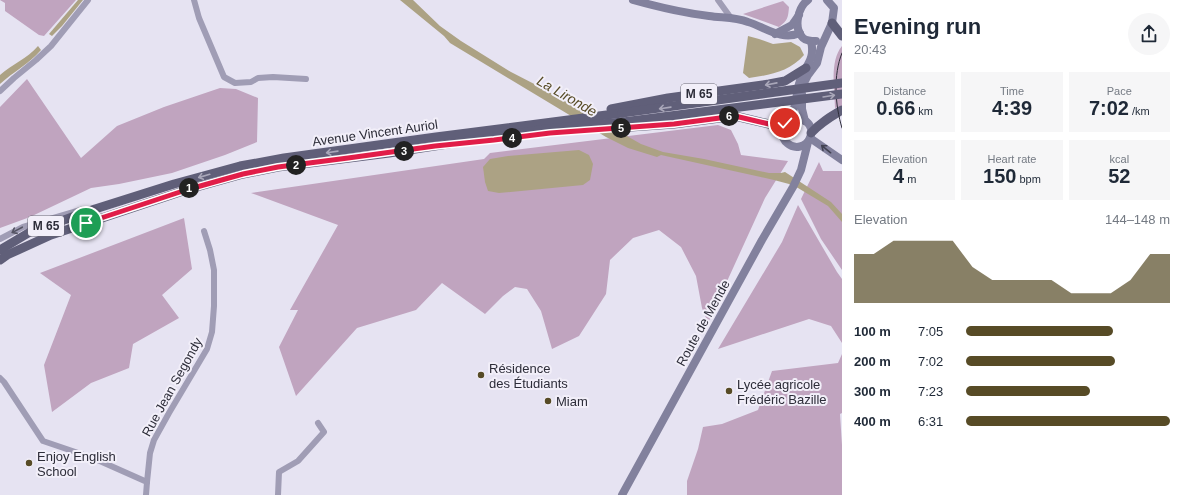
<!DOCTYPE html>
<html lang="en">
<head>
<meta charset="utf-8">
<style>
	:root { --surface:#fff; --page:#f6f6f7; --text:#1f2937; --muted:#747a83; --accent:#574b26 }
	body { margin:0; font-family:Arial,sans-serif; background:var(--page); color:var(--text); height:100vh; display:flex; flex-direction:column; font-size:15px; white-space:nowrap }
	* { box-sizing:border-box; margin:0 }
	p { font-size:13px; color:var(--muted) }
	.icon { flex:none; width:22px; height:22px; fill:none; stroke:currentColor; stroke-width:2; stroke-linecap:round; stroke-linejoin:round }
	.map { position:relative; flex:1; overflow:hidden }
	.details { display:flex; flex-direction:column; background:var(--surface); width:340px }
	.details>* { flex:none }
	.pin { position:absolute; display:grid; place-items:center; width:34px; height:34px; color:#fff; margin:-17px; border:2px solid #fff; border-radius:50%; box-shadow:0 1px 4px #0007 }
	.km { position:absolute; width:20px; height:20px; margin:-10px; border-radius:50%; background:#222; color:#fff; font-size:11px; line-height:20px; text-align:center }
	.round { display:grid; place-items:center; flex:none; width:42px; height:42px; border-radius:21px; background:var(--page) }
	.head { display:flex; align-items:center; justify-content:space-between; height:68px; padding:0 12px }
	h1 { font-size:22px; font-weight:800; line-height:30px }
	.stats { display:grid; grid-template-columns:repeat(3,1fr); gap:6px; height:68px; padding:4px 12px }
	.stats div { display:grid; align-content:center; border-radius:0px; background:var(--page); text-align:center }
	.stats b { font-size:20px; font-weight:800 }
	.stats small { font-size:11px; font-weight:400 }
	.stats p { font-size:11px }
	.chart { height:112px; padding:8px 12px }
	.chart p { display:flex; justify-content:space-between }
	.chart svg { width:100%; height:72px; margin-top:4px; fill:var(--accent); opacity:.7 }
	ul { padding:0 12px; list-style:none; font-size:13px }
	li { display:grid; grid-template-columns:64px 48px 1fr; align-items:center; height:30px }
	li i { height:10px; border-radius:5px; background:var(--accent) }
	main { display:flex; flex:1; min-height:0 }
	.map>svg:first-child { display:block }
</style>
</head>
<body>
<main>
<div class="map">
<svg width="842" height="495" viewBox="0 0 842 495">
	<rect width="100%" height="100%" fill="#e6e3f2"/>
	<g fill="#c0a4bf">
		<polygon points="0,0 76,0 44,36 39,35 5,11 5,3"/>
		<path d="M783,1l6,6c-1,11 -1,13 -10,20l-36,-13z"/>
		<path d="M842,46v60l-7,2c0,-19 -6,-46 7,-62z"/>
		<polygon points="27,79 81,158 117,126 164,107 220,88 236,89 258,98 257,142 225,155 172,173 119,184 91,188 30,217 0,228 0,107"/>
		<polygon points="718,125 731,130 738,144 741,155 788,161 765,198 708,323 702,308 696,276 681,247 659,230 633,238 610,260 606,294 579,336 552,349 541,311 527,289 515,287 503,296 485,314 442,283 416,310 357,328 296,396 279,347 298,310 290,310 338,225 251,193 484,159 490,153"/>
		<polygon points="819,162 823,171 842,171 842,270 821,239 801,199"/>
		<polygon points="798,205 837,272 842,279 842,343 831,326 809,319 718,349 782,242"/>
		<polygon points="184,218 192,269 162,295 179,318 133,344 129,368 91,383 52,412 44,365 71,295 40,273"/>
		<polygon points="842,354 842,413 840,414 842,445 842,495 687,495 687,481 698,449 703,427 722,424 758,410 772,371 838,363"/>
	</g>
	<g fill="#aca284">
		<polygon points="78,0 83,0 62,26 52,36 49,34"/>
		<polygon points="400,0 413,0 440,26 461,41 511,72 542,88 641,144 663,152 704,159 769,173 781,173 785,172 831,202 842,214 842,222 828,206 798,188 789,184 774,180 661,155 657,157 628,148 606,137 450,43 444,36"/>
		<path d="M748,36l11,3 14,5 18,-2 9,5 4,8c-15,17 -34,20 -55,23l-6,-5z"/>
		<path d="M38,46l3,4c-12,14 -28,22 -41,34v-9c12,-11 27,-16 38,-29z"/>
		<polygon points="579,150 589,155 593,164 590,180 583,185 499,193 488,191 485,182 483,167 490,159 508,156"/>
	</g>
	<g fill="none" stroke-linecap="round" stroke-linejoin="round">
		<g stroke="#a09db5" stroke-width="6">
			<polyline points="194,0 199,18 224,77 235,83 251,82 258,78 273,77 306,79"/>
			<polyline points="718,0 731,18"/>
			<polyline points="0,91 14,78 36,60 51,46 88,0"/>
			<polyline points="0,239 23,227 84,209"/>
			<polyline points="0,378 4,382 43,441 93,458 147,482 146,495"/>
			<polyline points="147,482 150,453 154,440 169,413 207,349 212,332 214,306 214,270 210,250 204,231"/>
			<polyline points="278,495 279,472 298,461 324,432 318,423"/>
		</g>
		<g stroke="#82819d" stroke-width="8">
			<path d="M633,0c25,7 50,13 76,16 13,2 26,1 39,6 17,5 33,19 52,11"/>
			<path d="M808,0c-10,7 -15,28 -5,38 3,3 8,3 13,3"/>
			<polyline points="775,34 792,25 799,15"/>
			<polyline points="805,81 808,75 817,63 821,47 832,23 834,8 827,0"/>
			<polyline points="802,94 802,109 805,121"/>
			<path d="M789,120c12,-6 27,4 21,18 -4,9 -15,12 -23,5 -3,-2 -5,-7 -5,-11 0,-6 4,-8 7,-13 2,-2 3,-5 4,-8 4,-9 3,-18 6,-27 4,-18 17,-22 12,-43"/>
			<polyline points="810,138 842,160"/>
			<polyline points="622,495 762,240 793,187 801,170 808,142"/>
		</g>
		<g stroke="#605f79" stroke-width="9">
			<polyline points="832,23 842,36"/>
			<polyline points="611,109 668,98 769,84 785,81 806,68"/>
			<polyline points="616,128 674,124 735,116 769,124 777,128 782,132"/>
			<path d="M811,133c9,-10 19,-16 31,-23"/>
			<polyline points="0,250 30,232 95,209 174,184 240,166 284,158 436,137 622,113"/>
			<polyline points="0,260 7,255 51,235 186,190 243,174 278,167 389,153 546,129 623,122"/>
		</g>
		<path stroke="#2d2d39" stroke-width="1" d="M842,53c-9,22 -7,52 0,75"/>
		<g stroke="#605f79" stroke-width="9">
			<polyline points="622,113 842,83"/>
			<polyline points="623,122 842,94"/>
		</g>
	</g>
	<defs><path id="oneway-shaft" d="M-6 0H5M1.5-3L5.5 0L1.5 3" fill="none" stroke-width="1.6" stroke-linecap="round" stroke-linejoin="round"/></defs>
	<g stroke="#a9a7b9">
		<use href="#oneway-shaft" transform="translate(771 84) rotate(169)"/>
		<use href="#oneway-shaft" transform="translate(829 96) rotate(-9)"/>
		<use href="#oneway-shaft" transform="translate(665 108) rotate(172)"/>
		<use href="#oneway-shaft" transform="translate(332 152) rotate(172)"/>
		<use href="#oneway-shaft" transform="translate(204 176) rotate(164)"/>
	</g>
	<use stroke="#424252" href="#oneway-shaft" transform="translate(826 149) rotate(-141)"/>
	<use stroke="#555464" href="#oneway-shaft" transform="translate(17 230) rotate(152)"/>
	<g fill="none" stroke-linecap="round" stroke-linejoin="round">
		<g stroke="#fff" stroke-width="8">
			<polyline id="route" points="86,223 186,190 243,174 278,167 348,158 435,146 494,140 550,133 674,124 735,116 769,124 777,128 782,132 783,128 785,123"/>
		</g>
		<use href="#route" stroke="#e11d48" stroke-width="5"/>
	</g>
	<g fill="#574b26" stroke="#f2eff9" stroke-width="1.5">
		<circle cx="481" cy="375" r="4"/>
		<circle cx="729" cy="391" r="4"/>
		<circle cx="548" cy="401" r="4"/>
		<circle cx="29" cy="463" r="4"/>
	</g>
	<g text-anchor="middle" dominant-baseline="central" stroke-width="4" stroke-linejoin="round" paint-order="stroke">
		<g fill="#f2eff9" stroke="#686773" stroke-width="1">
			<rect x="681" y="84" width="36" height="20" rx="3"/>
			<rect x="28" y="216" width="36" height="20" rx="3"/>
		</g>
		<g font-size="12" font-weight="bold" fill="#2d2d39">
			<text x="699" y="94">M 65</text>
			<text x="46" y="226">M 65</text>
		</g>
		<g font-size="13" fill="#2d2d39" stroke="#f2eff9">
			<text transform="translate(375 133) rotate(-8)">Avenue Vincent Auriol</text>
			<text transform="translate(703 323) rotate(-61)">Route de Mende</text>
			<text transform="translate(172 387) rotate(-61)">Rue Jean Segondy</text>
		</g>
		<g font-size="13" fill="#2d2d39" stroke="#f2eff9" text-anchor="start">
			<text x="489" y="368">Résidence<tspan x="489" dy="15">des Étudiants</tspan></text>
			<text x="737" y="384">Lycée agricole<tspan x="737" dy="15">Frédéric Bazille</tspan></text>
			<text x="556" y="401">Miam</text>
			<text x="37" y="456">Enjoy English<tspan x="37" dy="15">School</tspan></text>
		</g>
		<g font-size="14" font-style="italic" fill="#574b26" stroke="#f2eff9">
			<text transform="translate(567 96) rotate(30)">La Lironde</text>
		</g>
	</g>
</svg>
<div class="pin" style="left:86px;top:223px;background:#1e9e55"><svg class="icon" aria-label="arrive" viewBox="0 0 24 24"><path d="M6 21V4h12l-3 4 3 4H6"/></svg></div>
<div class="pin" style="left:785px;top:123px;background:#d93025"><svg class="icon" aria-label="check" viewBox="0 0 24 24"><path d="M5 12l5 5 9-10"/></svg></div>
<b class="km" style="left:189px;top:188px">1</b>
<b class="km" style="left:296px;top:165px">2</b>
<b class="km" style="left:404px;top:151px">3</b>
<b class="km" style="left:512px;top:138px">4</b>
<b class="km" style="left:621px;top:128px">5</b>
<b class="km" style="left:729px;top:116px">6</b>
</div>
<section class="details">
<div class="head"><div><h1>Evening run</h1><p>20:43</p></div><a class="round"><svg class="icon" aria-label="share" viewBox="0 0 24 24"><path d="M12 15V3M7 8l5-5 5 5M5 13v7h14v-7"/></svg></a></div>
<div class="stats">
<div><p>Distance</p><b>0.66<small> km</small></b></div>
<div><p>Time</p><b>4:39</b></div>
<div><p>Pace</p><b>7:02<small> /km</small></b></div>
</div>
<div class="stats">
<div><p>Elevation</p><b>4<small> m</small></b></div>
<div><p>Heart rate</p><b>150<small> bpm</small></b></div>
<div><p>kcal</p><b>52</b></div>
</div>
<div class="chart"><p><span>Elevation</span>144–148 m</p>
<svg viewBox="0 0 160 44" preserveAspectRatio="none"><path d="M0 44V14L10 14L20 6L30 6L40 6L50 6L60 22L70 30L80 30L90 30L100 30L110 38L120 38L130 38L140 30L150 14L160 14V44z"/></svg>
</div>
<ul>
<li><b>100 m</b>7:05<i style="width:72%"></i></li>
<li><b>200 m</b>7:02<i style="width:73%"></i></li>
<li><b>300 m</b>7:23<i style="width:61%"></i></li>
<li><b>400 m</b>6:31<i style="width:100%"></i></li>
</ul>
</section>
</main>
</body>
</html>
